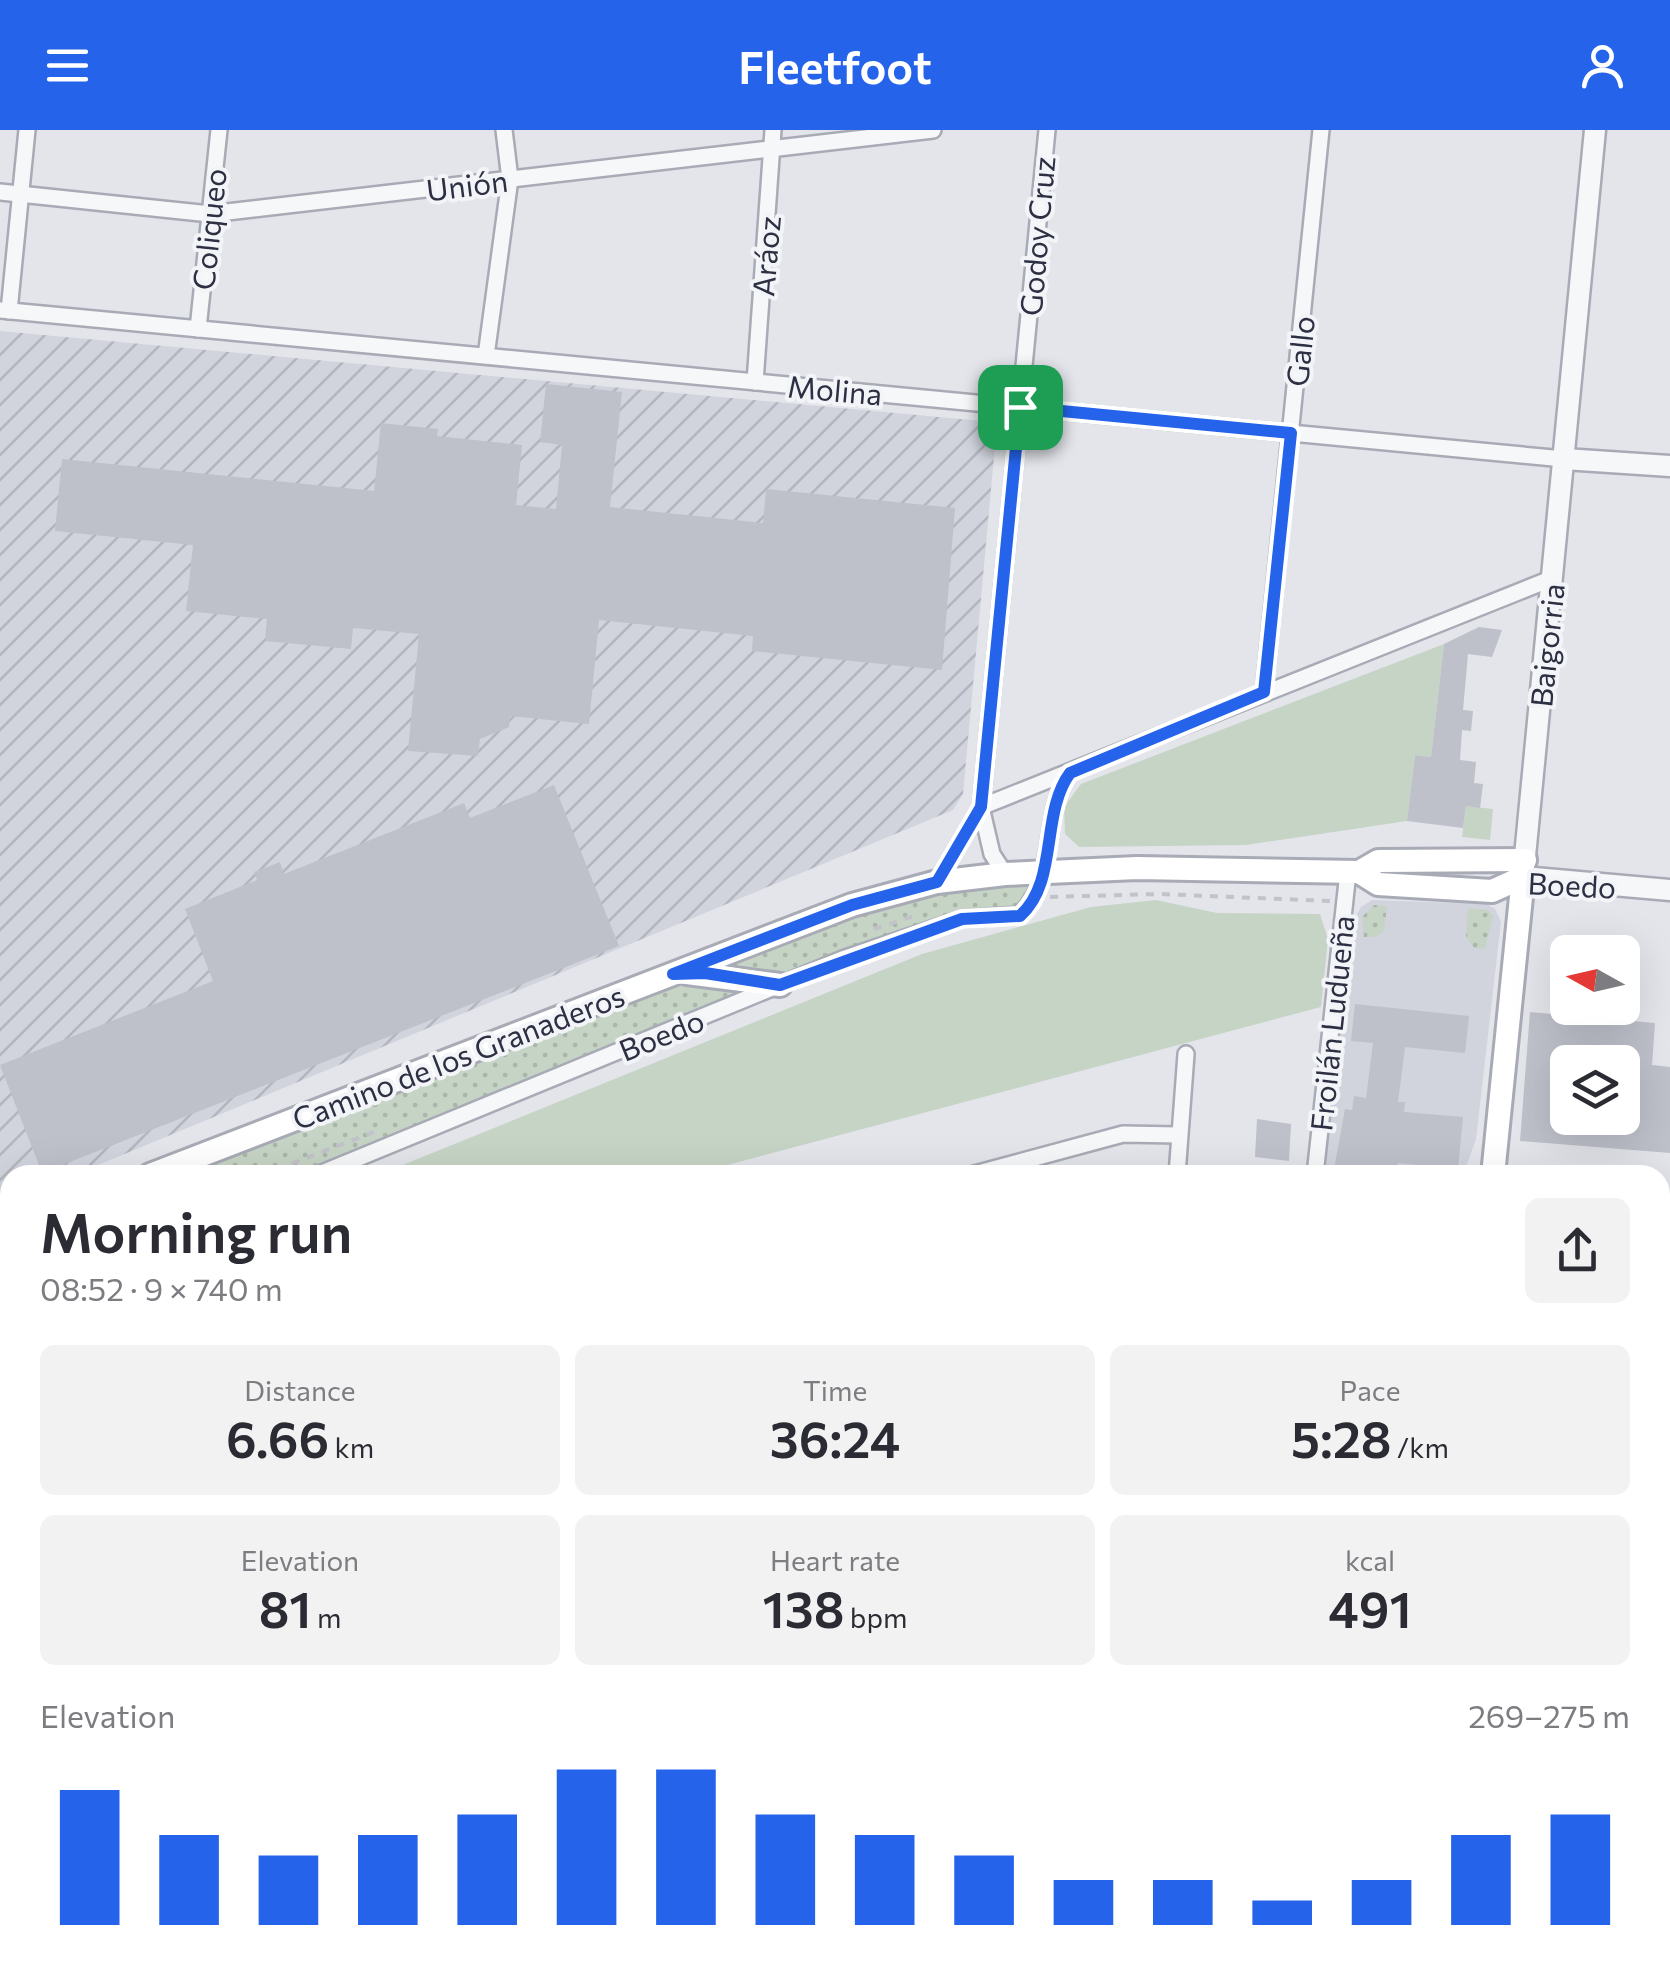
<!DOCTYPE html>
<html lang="en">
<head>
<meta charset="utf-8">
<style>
	:root { --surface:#fff; --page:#f2f2f3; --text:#2b2b33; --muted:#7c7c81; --accent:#2563eb }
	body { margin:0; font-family:Commissioner,sans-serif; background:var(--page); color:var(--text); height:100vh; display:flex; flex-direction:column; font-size:38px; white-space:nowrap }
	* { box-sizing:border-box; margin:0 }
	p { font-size:32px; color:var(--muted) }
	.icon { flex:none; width:55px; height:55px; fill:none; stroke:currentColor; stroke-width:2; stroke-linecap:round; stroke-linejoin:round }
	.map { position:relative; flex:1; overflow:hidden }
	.panel { position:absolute; left:0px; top:1035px; width:1670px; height:812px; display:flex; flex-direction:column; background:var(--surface); border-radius:30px 30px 0 0; box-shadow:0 10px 40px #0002 }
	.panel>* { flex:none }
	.needle { width:65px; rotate:278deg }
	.buttons { position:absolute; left:1550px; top:805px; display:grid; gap:20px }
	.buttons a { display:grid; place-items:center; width:90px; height:90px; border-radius:15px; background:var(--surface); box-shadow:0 10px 40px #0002; font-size:50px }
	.pin { position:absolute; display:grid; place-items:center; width:85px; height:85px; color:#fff; margin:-42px; border-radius:20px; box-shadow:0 5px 15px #0006 }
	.round { display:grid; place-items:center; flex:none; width:105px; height:105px; border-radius:15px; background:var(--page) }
	.overview { display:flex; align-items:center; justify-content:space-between; height:170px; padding:0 40px }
	h1 { font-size:55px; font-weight:600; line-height:75px }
	.metrics { display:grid; grid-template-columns:repeat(3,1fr); gap:15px; height:170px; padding:10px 40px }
	.metrics div { display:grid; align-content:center; border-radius:15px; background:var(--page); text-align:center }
	.metrics b { font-size:50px; font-weight:600 }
	.metrics small { font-size:28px; font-weight:400 }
	.metrics p { font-size:28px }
	.chart { height:280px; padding:20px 40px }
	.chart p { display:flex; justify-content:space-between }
	.chart svg { width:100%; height:180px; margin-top:10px; stroke:var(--accent); stroke-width:6 }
	header { display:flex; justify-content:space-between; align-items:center; height:130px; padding:0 40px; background:var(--accent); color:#fff; font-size:45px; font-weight:600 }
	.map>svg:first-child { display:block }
</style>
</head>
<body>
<header><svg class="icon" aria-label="menu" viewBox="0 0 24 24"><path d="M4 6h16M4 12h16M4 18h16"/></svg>Fleetfoot<svg class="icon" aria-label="person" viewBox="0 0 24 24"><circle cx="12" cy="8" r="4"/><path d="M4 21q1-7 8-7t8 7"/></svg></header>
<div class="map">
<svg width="1670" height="1847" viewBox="0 0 1670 1847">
	<defs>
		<pattern id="industrial-furrows" width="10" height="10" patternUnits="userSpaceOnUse" patternTransform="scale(2.5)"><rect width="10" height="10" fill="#d1d4dd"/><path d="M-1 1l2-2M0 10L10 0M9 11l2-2" fill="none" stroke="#b4b6bf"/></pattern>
		<pattern id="grass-dots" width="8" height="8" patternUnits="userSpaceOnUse" patternTransform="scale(2.5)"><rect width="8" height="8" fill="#c6d4c5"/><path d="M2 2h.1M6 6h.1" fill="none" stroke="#aab6aa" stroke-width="1.8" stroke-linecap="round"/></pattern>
	</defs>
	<rect width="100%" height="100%" fill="#e3e5eb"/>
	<polygon fill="#d1d4dd" points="1372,770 1487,774 1495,779 1501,792 1476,1009 1463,1045 1324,1045 1352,793 1361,777"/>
	<polygon fill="url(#industrial-furrows)" points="0,201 982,291 996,305 963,664 953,680 74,1045 10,1045 10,1066 0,1068"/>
	<g fill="url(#grass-dots)">
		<polygon points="1043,742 1032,775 962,789 317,1045 150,1045 852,775"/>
		<polygon points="1374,775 1387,776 1384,801 1376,807 1364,807 1362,787"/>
		<polygon points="1468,778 1488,780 1493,786 1485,819 1474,818 1466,807"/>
		<polygon points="10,1087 10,1151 0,1153 0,1090"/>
	</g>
	<g fill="#c6d4c5">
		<polygon points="1444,514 1431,627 1415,625 1407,691 1246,715 1079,717 1065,704 1064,677 1081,654"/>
		<polygon points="1466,676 1493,679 1490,710 1462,707"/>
		<polygon points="1156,770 1217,783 1320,784 1328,809 1321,877 690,1045 378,1045 922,824 1091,777"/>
	</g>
	<g fill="#bec0ca" fill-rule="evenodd">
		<polygon points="546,254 622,262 610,377 763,393 766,359 955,378 942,540 752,521 753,506 599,490 589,594 510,586 509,597 480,609 478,626 408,621 419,504 353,498 351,519 265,511 267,489 186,481 193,415 55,401 62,329 374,361 381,293 438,299 437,306 522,315 516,375 556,379 562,315 540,312"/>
		<polygon points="1479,497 1502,500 1492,527 1468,524 1463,580 1473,581 1471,601 1462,600 1460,630 1476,632 1474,653 1483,654 1480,678 1466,676 1463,698 1407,691 1415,625 1431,627 1444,514"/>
		<polygon points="554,655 619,816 42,1043 0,935 213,851 185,779 257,750 254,742 280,732 284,744 464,673 470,688"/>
		<polygon points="1355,874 1469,886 1465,923 1405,917 1398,972 1405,972 1404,982 1463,987 1458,1039 1398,1033 1397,1045 1333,1045 1345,979 1352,980 1354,966 1366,968 1373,913 1351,911"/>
		<path d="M1530,882l125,11 -3,42 18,2v86l-150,-12zM1568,932h54v56h-54z"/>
		<polygon points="1257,989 1291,994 1289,1031 1255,1027"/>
	</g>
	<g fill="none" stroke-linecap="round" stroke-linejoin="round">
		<g stroke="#a8abb5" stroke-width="20">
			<g id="minor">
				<polyline points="0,62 210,84 933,0"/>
				<polyline points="0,180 1564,329"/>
				<polyline points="9,181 27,0"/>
				<polyline points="198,199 219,0"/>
				<polyline points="486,226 510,49 504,0"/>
				<polyline points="755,252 773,0"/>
				<polyline points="1264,562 1321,0"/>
				<polyline points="1005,744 992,724 981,677 1047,0"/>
				<polyline points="937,752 981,677 1553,448"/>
				<path d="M317,1045l528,-217 117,-39 57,-4c40,-34 21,-101 51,-142"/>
				<polyline points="971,1045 1123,1004 1178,1005"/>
				<polyline points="1177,1045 1186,924"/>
				<polyline points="1315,1045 1348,742"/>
				<polyline points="0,1153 10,1151"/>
				<polyline points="0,1297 10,1294"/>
				<polyline points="1660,1378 1670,1379"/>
				<polyline points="0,1436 10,1433"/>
				<polyline points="1660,1581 1670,1582"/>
				<polyline points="595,1838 731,1847"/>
				<polyline points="1538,1838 1631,1847"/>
				<polyline points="260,1847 261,1838"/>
				<polyline points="405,1847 406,1838"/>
				<polyline points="756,1847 757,1838"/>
			</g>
		</g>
		<g stroke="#a8abb5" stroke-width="25">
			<g id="tertiary">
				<polyline points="1595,0 1523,747 1670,760"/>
				<polyline points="1564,329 1670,336"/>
				<polyline points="1660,1169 1670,1170"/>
				<polyline points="75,1847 76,1838"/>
				<polyline points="106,1847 107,1838"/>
			</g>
		</g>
		<g stroke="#a8abb5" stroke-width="28">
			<g id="secondary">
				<polyline points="1359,742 1378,731 1525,730"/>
				<polyline points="687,843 780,855"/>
				<polyline points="150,1045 852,775 937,752 1005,744 1137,738 1359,742 1378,754 1492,761 1523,747 1493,1045"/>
				<polyline points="0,1090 10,1087"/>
				<polyline points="1337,1847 1338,1838"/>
			</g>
		</g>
		<g stroke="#c1c3c9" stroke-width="4" stroke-dasharray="8 8" stroke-linecap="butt">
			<polyline points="1050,767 1159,764 1330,771"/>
			<polyline points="874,799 917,785"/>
			<polyline points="262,1045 379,1000"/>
			<polyline points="0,1134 10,1131"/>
		</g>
		<use href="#minor" stroke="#f6f7f9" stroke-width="15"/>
		<use href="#tertiary" stroke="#f6f7f9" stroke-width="20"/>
		<use href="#secondary" stroke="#fff" stroke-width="22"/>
	</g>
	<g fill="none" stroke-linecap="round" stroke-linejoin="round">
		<g stroke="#fff" stroke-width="20">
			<path id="route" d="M1020,277l271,26 -27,259 -194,81c-30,41 -11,108 -50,143l-58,3 -182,66 -75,-12 -32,1 179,-69 85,-23 44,-75z"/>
		</g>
		<use href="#route" stroke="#2563eb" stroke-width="12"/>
	</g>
	<g text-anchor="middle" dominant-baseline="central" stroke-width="8" stroke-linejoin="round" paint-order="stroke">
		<g font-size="30" fill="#2c3042" stroke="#f3f4f8">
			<text transform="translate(467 54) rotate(-7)">Unión</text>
			<text transform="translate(208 99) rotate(-84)">Coliqueo</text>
			<text transform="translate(1036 106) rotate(-85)">Godoy Cruz</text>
			<text transform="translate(765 126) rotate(-85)">Aráoz</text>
			<text transform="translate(1299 221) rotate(-84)">Gallo</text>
			<text transform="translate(835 259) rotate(5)">Molina</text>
			<text transform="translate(1546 515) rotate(-84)">Baigorria</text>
			<text transform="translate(1572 754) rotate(3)">Boedo</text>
			<text transform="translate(1331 893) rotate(-84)">Froilán Ludueña</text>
			<text transform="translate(661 904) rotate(-22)">Boedo</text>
			<text transform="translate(458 926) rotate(-21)">Camino de los Granaderos</text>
		</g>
	</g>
</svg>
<div class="buttons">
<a><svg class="needle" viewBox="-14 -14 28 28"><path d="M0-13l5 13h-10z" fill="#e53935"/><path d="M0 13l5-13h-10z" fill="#7c7c81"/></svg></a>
<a><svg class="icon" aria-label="layers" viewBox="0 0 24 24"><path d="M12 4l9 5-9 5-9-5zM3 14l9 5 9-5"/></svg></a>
</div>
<div class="pin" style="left:1020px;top:277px;background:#1e9e55"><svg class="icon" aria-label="arrive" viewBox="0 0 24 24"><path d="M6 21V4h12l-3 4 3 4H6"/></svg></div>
<section class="panel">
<div class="overview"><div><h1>Morning run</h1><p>08:52 · 9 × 740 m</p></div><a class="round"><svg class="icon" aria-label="share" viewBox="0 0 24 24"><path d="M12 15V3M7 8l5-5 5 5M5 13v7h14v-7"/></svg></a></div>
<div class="metrics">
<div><p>Distance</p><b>6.66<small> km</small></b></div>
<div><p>Time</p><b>36:24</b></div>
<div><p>Pace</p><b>5:28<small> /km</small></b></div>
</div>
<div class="metrics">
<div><p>Elevation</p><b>81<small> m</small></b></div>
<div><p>Heart rate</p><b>138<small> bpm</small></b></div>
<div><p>kcal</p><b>491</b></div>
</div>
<div class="chart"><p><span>Elevation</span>269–275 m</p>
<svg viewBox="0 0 160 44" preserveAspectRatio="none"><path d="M5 44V11M15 44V22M25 44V27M35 44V22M45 44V17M55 44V6M65 44V6M75 44V17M85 44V22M95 44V27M105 44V33M115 44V33M125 44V38M135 44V33M145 44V22M155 44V17"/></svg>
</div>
</section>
</div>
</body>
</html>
